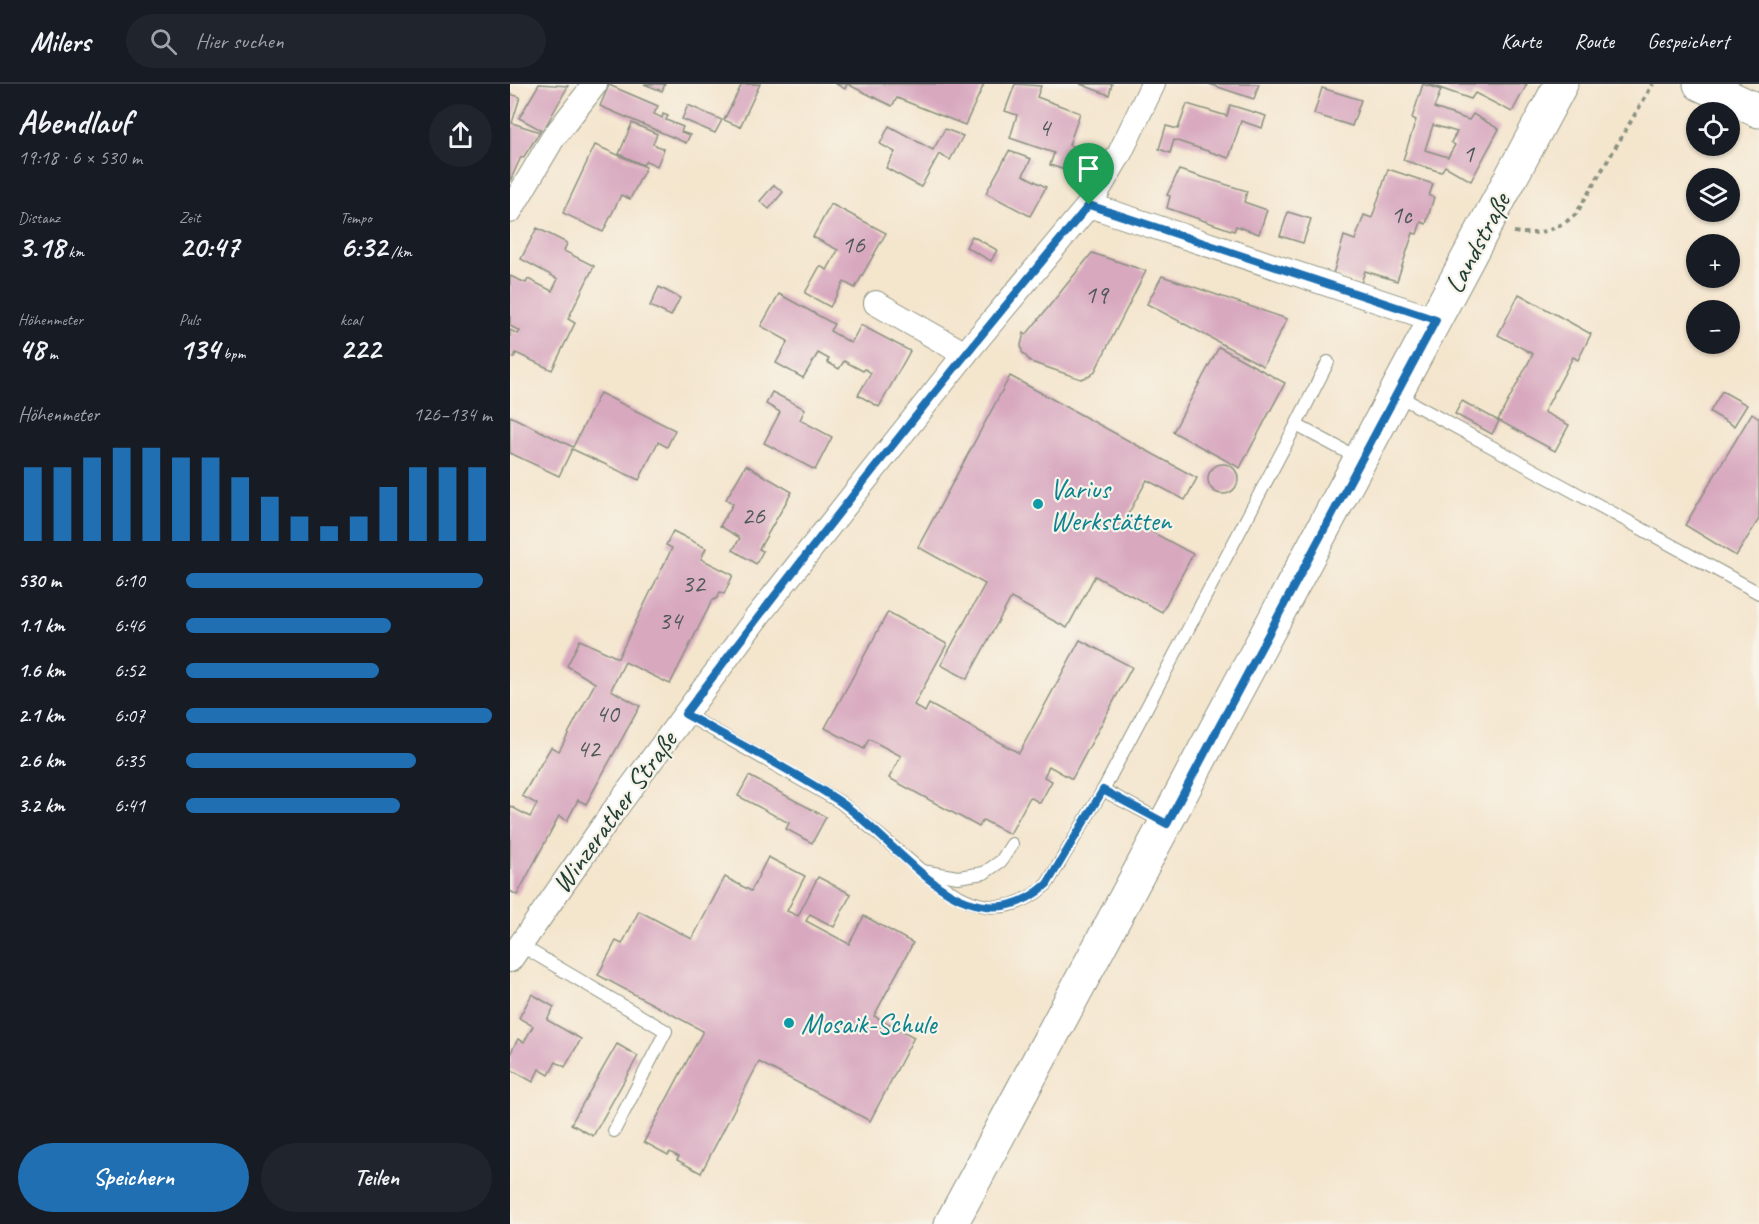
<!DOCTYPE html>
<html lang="de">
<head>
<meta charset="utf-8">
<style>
	:root { --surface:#171b24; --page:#20242c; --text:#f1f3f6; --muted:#9ea1a6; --line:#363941; --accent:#1f6fb2 }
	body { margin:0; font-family:Caveat,sans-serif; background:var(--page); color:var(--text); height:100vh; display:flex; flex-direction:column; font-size:22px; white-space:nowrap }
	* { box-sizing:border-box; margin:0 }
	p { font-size:20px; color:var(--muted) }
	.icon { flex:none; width:33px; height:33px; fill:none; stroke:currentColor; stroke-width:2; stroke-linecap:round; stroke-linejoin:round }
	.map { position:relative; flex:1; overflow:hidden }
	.drawer { display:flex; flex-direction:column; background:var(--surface); width:510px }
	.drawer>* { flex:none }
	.tools { position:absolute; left:1176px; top:18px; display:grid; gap:12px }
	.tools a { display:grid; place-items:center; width:54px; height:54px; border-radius:50%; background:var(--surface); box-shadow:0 2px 4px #0004; font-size:30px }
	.pin { position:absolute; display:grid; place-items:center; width:51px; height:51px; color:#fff; margin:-62px -26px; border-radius:50% 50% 50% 0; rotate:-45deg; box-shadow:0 0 6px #0007 }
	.pin .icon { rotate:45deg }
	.round { display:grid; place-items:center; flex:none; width:63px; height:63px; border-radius:32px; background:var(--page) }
	.overview { display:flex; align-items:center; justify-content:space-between; height:102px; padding:0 18px }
	h1 { font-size:33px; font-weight:700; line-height:45px }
	.figures { display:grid; grid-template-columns:repeat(3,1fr); gap:9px; height:102px; padding:6px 18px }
	.figures div { display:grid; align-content:center }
	.figures b { font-size:30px; font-weight:700 }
	.figures small { font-size:16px; font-weight:400 }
	.figures p { font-size:16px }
	.chart { height:168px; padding:12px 18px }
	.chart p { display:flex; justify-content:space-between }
	.chart svg { width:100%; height:108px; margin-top:6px; stroke:var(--accent); stroke-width:6 }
	.cta { display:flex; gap:12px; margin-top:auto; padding:12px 18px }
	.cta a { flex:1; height:69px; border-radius:36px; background:var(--accent); color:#fff; font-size:24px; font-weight:700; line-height:69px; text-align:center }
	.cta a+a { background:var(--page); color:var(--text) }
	ul { padding:0 18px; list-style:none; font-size:20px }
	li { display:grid; grid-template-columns:96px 72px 1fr; align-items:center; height:45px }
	li i { height:15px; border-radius:8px; background:var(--accent) }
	header { display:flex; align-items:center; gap:36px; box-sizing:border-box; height:84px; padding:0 30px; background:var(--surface); border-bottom:2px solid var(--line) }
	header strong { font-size:28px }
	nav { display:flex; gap:33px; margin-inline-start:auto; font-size:21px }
	.search { width:420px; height:54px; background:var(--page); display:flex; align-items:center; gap:15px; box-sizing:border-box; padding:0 21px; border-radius:33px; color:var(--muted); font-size:22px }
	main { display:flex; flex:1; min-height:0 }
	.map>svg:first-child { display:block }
</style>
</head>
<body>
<header>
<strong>Milers</strong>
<div class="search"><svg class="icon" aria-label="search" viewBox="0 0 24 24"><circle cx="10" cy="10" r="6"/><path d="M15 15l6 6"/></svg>Hier suchen</div>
<nav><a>Karte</a><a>Route</a><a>Gespeichert</a></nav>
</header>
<main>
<section class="drawer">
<div class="overview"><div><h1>Abendlauf</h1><p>19:18 · 6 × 530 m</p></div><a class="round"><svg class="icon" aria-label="share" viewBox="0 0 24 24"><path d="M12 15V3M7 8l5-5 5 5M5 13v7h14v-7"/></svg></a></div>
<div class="figures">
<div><p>Distanz</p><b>3.18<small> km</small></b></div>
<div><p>Zeit</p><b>20:47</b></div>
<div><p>Tempo</p><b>6:32<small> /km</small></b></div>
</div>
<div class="figures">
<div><p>Höhenmeter</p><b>48<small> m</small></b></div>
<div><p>Puls</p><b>134<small> bpm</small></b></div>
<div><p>kcal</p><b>222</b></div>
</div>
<div class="chart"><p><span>Höhenmeter</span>126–134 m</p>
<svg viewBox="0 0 160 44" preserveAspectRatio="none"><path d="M5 44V14M15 44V14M25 44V10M35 44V6M45 44V6M55 44V10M65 44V10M75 44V18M85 44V26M95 44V34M105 44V38M115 44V34M125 44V22M135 44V14M145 44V14M155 44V14"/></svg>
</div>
<ul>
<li><b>530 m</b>6:10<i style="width:97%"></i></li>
<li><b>1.1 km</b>6:46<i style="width:67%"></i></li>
<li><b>1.6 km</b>6:52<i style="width:63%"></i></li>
<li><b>2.1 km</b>6:07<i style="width:100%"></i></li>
<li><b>2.6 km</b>6:35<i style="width:75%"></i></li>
<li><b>3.2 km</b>6:41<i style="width:70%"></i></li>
</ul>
<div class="cta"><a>Speichern</a><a>Teilen</a></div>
</section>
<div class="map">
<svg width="1249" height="1140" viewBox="0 0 1249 1140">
	<rect width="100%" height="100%" fill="#f7f3e8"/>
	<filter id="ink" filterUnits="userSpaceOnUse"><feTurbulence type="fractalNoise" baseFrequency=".0167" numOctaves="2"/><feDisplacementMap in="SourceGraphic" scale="12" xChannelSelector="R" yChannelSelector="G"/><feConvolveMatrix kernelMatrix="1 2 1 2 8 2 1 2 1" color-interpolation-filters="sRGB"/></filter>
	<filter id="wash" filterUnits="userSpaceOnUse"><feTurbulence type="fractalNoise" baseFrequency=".008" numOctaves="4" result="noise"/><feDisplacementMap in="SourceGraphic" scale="24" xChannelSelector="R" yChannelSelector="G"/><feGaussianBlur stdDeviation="1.35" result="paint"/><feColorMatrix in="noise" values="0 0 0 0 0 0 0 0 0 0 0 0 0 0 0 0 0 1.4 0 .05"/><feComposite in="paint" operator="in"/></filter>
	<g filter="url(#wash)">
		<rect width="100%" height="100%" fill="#f4e5cd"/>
		<g id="blocks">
			<g fill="#d8a8bf" fill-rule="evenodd">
				<polygon points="29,0 58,2 33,47 9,34"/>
				<polygon points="134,0 155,0 152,7"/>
				<polygon points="232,0 250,0 230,43 214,36"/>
				<polygon points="326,0 474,0 455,41 387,14 382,22 337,0 335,5"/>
				<polygon points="505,0 531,2 527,13 570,29 559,61 587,71 575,93 540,81 544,69 500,54 507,31 495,27"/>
				<polygon points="570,0 602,0 599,11"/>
				<polygon points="699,0 749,0 744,15"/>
				<path d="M913,0l18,6 -7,18 35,12 4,-6 26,15 -28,52 -26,-15 -4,6 -38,-12 13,-40 -4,-2zM923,41l24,7 -6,10 4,3 -7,12 -23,-7z"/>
				<polygon points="918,0 1017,0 1002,28 965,9 961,15"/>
				<polygon points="99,1 148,22 144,30 152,34 153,30 158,32 156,36 173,43 171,48 180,51 176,59 90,22"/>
				<polygon points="812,4 851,16 842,42 804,30"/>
				<polygon points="0,10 10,13 2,39 30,48 13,74 11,73 0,97"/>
				<polygon points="677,20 717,32 720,21 756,32 752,44 731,37 719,74 664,56 660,69 649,65 656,42 668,45"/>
				<polygon points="178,21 212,36 205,49 172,35"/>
				<polygon points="122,39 147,50 143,60 154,65 147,82 136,77 133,81 109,70"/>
				<polygon points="379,42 423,66 435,45 453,52 440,76 429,70 411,103 376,84 385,68 370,60"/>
				<polygon points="85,61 136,83 120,115 111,111 93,148 53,129"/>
				<polygon points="499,67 521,75 513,91 536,103 520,132 476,109"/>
				<polygon points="878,85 923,100 919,112 924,113 916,140 911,138 907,150 903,149 887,197 855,187 851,199 823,190 834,152 845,156 854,131 862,134"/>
				<polygon points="669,86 737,107 734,118 757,126 749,150 726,142 724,147 657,124 660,112 657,111"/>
				<polygon points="264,101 273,108 259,125 250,117"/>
				<polygon points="321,120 376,149 345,204 334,198 320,223 295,209 310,182 317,186 328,166 303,153"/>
				<polygon points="778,128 801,135 793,159 770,152"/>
				<polygon points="27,144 57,159 54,167 84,182 58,235 65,239 42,286 6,269 4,274 0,272 0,246 8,250 10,247 0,242 0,192 16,199 18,195 42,207 48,195 11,175"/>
				<polygon points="462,152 487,166 481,177 456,163"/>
				<polygon points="582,169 636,187 585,287 580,292 571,295 521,278 512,268 511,261 514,249 516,251"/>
				<polygon points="652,192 777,235 753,282 637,220"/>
				<polygon points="149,203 170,214 161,232 140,222"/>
				<polygon points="269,210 324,240 320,247 341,259 351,241 400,267 369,323 348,311 361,289 355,285 353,287 334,277 329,285 317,278 319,275 308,269 293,294 266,279 278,257 251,242"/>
				<polygon points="1009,210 1081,250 1068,276 1063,273 1034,328 1059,341 1045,367 988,336 1023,270 988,251"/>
				<polygon points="709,263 775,299 730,384 663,348"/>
				<polygon points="500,292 687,394 675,416 637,396 616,434 683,470 652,528 585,492 557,544 501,514 457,595 431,581 475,500 408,463"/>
				<polygon points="1212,307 1237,321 1224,342 1200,328"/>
				<polygon points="262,308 295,325 290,336 322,353 305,386 254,359 270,328 256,320"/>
				<polygon points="90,309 165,346 157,363 148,358 129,396 62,365 49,392 0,369 0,332 63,363"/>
				<polygon points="952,317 989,337 982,350 945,330"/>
				<polygon points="1242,329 1249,334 1249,435 1226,472 1175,441"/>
				<circle cx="713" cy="395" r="15"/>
				<polygon points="236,381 282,408 249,465 253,467 246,480 223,466 230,454 210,442 223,420 216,415"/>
				<polygon points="163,447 196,464 191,475 223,491 214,510 210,508 207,514 202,517 160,600 115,578 101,606 130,622 76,720 68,716 57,737 49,732 7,811 0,807 0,722 20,733 27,720 12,712 41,663 49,667 85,599 57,582 70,556 108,574 162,464 156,461"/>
				<polygon points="378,528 437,560 404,621 415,628 419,620 509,669 570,556 622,583 562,695 539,682 534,693 542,697 530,719 520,713 500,750 473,736 469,743 379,694 391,672 359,655 354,665 315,644"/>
				<polygon points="239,692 316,733 302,759 276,745 279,739 228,712"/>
				<polygon points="258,773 295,792 277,827 288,832 308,793 341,810 324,843 300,830 296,837 339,860 354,832 403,859 364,932 404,953 360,1037 249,978 191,1089 167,1076 169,1073 160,1068 158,1071 134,1058 193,947 88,891 106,857 112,860 129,827 182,855 215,793 241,807"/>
				<polygon points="22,910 44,923 37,936 71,955 55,983 46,978 39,991 29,985 23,998 0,985 0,970 8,955 14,958 23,942 9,934"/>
				<polygon points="107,960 128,972 83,1052 61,1040"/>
			</g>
		</g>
	</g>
	<g filter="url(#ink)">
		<use href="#blocks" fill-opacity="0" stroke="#8a9180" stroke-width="1.5"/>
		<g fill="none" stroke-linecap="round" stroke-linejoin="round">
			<g stroke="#8a9180" stroke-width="14">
				<g id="lane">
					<polyline points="887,311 1249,509"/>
					<polyline points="786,341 818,278"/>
					<polyline points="175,630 330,718 412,787 448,793 474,789 491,777 502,760"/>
					<polyline points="655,739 593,706 786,341 850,375"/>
					<path d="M414,789c41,32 79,51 123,11l56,-94"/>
					<polyline points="10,861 156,947 104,1047"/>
				</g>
			</g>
			<g stroke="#8a9180" stroke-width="26">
				<g id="street">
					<polyline points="579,121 926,236"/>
					<polyline points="0,127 43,54 85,0"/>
					<polyline points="366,219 455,270"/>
					<polyline points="0,876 103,728 247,533 455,270 579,121 610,69 643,0"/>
				</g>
			</g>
			<g stroke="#8a9180" stroke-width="35">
				<g id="secondary">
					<polyline points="1190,0 1249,27"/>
					<polyline points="441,1140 1051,0"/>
				</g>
			</g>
			<path stroke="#8a9180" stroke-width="4" stroke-dasharray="4.5 4.5" stroke-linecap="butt" d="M1004,148c24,4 44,-2 62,-18l77,-130"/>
			<use href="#lane" stroke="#fff" stroke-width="12"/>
			<use href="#street" stroke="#fff" stroke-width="24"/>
			<use href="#secondary" stroke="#fff" stroke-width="33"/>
		</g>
	</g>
	<g fill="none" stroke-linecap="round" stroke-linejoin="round" filter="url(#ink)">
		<g stroke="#fff" stroke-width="12">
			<path id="route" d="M579,121l347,115 -269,504 -64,-34 -56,94c-23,21 -49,28 -79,18 -44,-15 -89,-74 -129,-101 -49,-32 -103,-59 -154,-87 130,-174 265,-343 404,-509z"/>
		</g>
		<use href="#route" stroke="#1f6fb2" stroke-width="8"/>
	</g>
	<g fill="#0f9aa8" stroke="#f7f3e8" stroke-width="2">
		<circle cx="528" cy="420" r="6"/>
		<circle cx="279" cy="939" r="6"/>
	</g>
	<g text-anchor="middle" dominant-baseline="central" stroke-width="4.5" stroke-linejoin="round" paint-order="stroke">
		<g font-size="26" fill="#4d5857">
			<text x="534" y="43">4</text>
			<text x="958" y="69">1</text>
			<text x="891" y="130">1c</text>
			<text x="343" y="160">16</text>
			<text x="586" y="210">19</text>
			<text x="243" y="431">26</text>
			<text x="183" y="499">32</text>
			<text x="160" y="536">34</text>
			<text x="97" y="629">40</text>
			<text x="78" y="664">42</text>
		</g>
		<g font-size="28" fill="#1f3d34" stroke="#f7f3e8">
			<text transform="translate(967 159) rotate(-62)">Landstraße</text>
			<text transform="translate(104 728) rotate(-54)">Winzerather Straße</text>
		</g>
		<g font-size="28" fill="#0d838f" stroke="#f7f3e8" text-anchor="start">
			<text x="540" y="404">Varius<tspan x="540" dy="32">Werkstätten</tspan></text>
			<text x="291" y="939">Mosaik-Schule</text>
		</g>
	</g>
</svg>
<div class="tools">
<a><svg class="icon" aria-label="locate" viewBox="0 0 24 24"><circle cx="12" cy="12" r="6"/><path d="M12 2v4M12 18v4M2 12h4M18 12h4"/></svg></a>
<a><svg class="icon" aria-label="layers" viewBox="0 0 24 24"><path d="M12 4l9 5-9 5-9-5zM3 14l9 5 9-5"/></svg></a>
<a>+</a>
<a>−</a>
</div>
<div class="pin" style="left:579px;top:121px;background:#1e9e55"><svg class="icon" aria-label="arrive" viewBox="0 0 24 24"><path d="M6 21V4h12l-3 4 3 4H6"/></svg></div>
</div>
</main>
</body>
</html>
